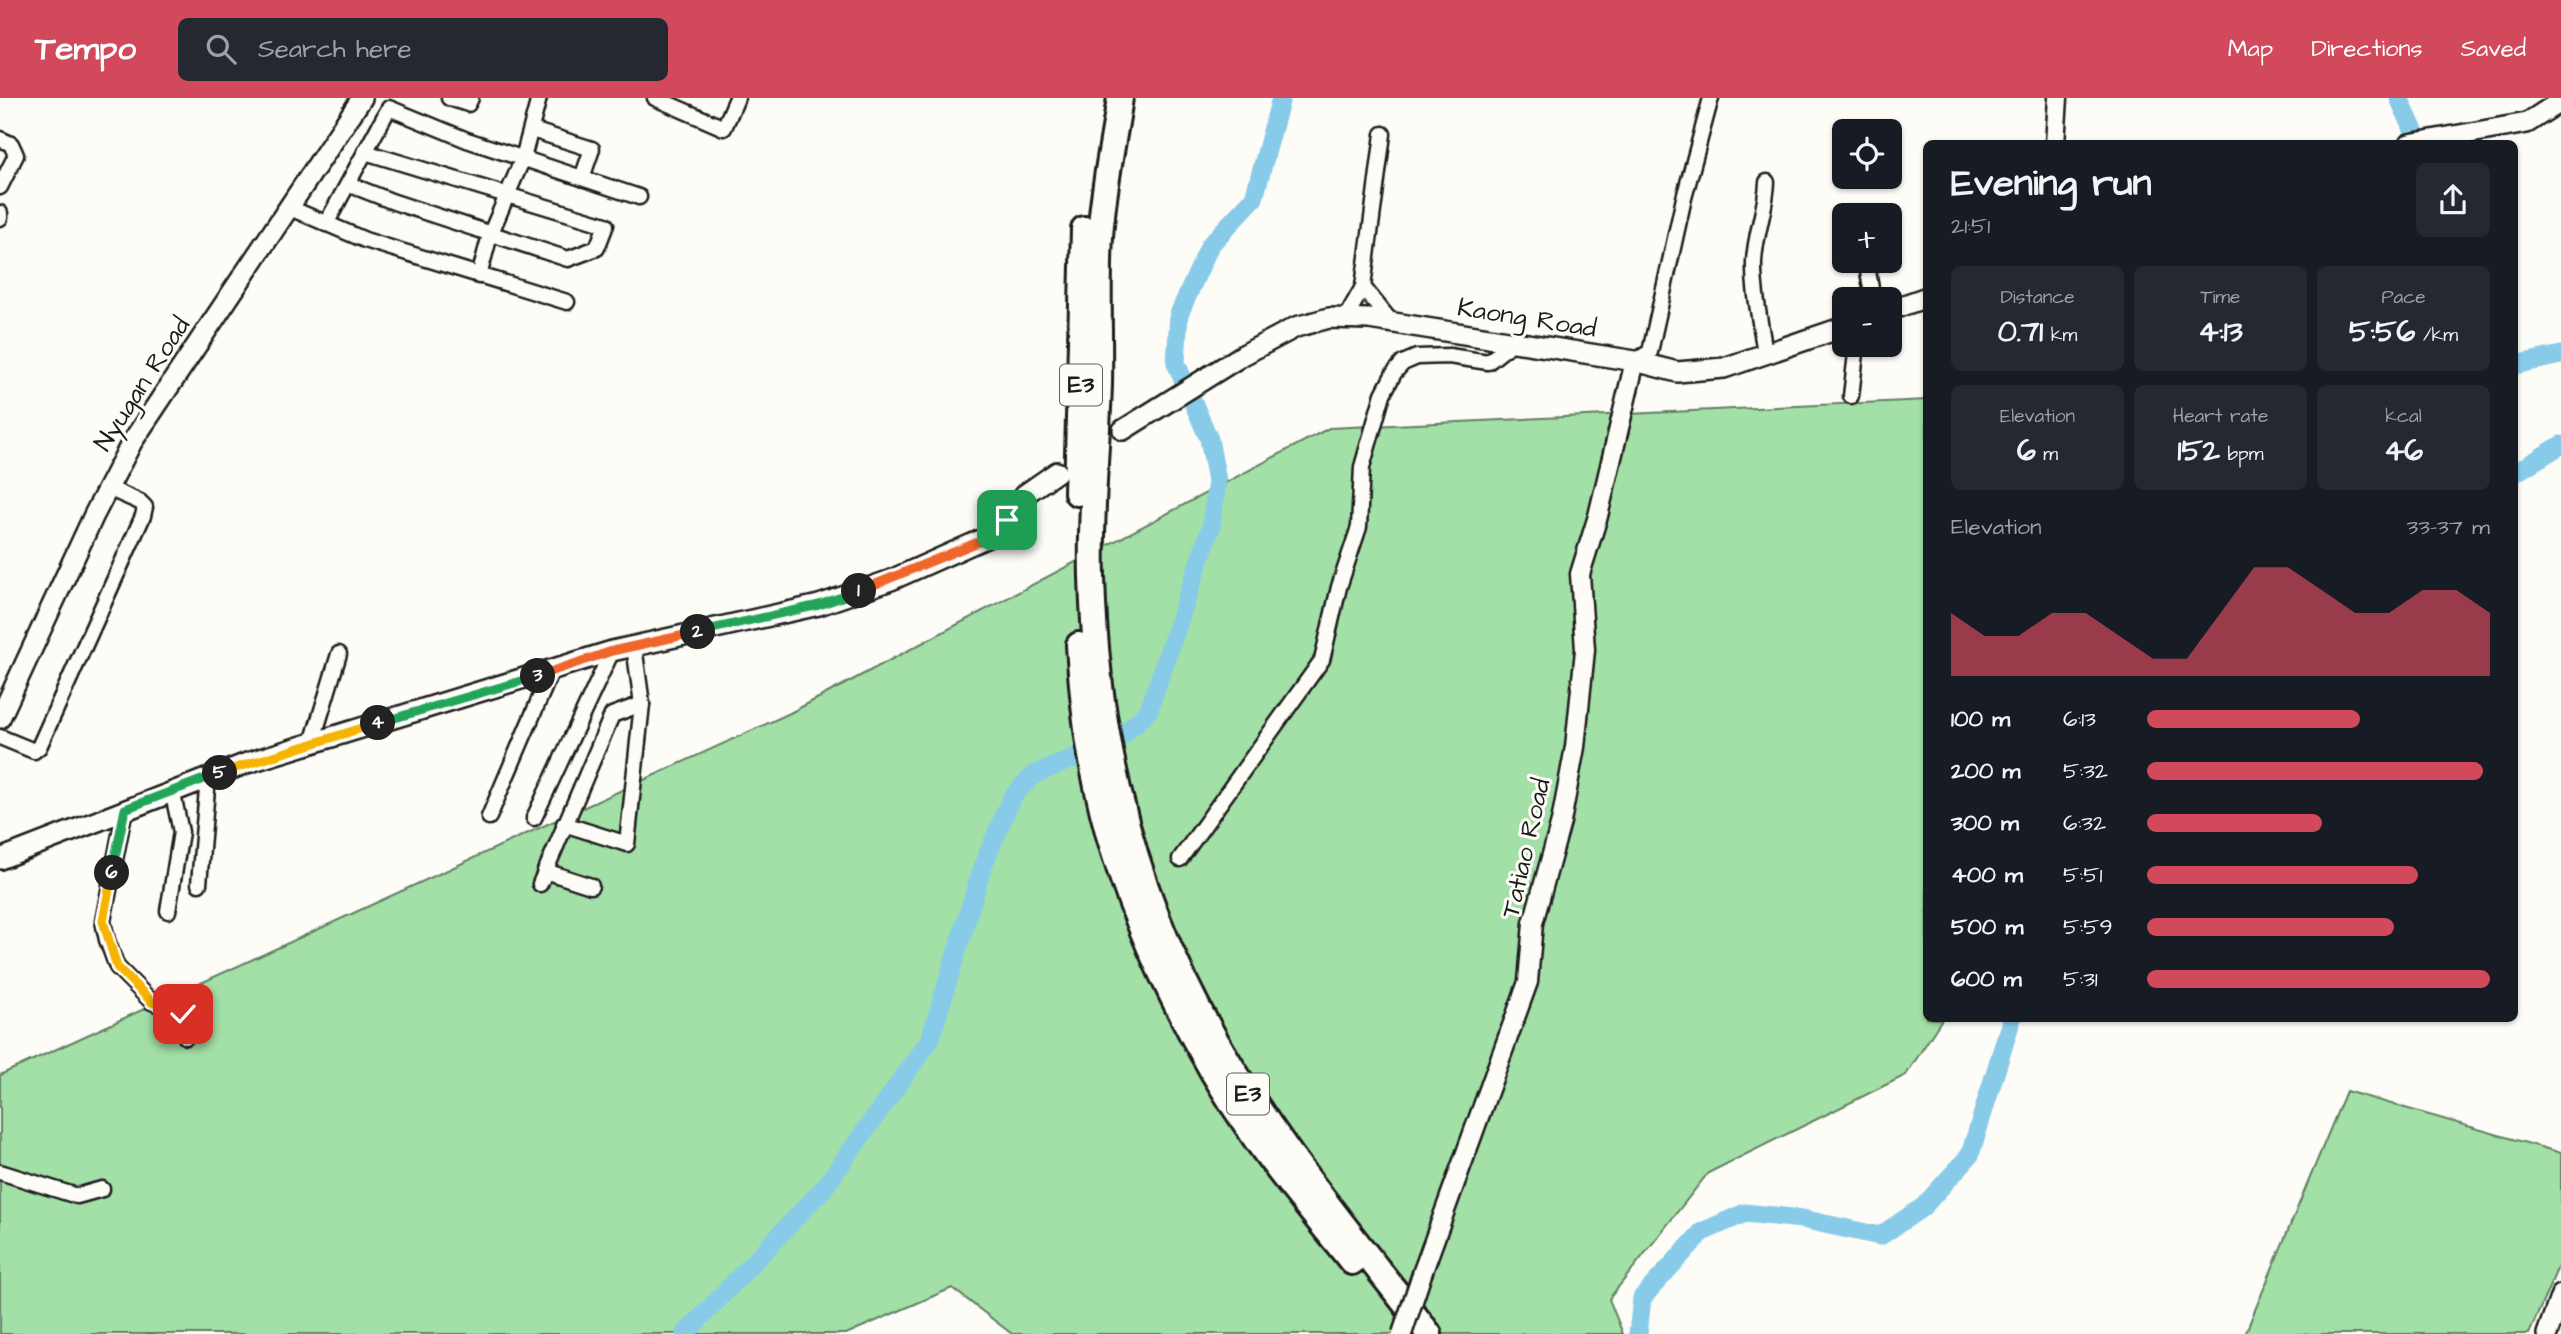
<!DOCTYPE html>
<html lang="en">
<head>
<meta charset="utf-8">
<style>
	:root { --surface:#171b24; --page:#242831; --text:#f1f3f6; --muted:#9ea1a6; --accent:#d1495b }
	body { margin:0; font-family:"Architects Daughter",sans-serif; background:var(--page); color:var(--text); height:100vh; display:flex; flex-direction:column; font-size:26px; white-space:nowrap }
	* { box-sizing:border-box; margin:0 }
	p { font-size:23px; color:var(--muted) }
	.icon { flex:none; width:38px; height:38px; fill:none; stroke:currentColor; stroke-width:2; stroke-linecap:round; stroke-linejoin:round }
	.map { position:relative; flex:1; overflow:hidden }
	.details { position:absolute; left:1923px; top:42px; width:595px; height:882px; display:flex; flex-direction:column; background:var(--surface); border-radius:10px; box-shadow:0 2px 5px #0004 }
	.details>* { flex:none }
	.fabs { position:absolute; left:1832px; top:21px; display:grid; gap:14px }
	.fabs a { display:grid; place-items:center; width:70px; height:70px; border-radius:10px; background:var(--surface); box-shadow:0 2px 5px #0004; font-size:35px }
	.pin { position:absolute; display:grid; place-items:center; width:60px; height:60px; color:#fff; margin:-30px; border-radius:14px; box-shadow:0 4px 10px #0006 }
	.km { position:absolute; width:35px; height:35px; margin:-18px; border-radius:50%; background:#222; color:#fff; font-size:19px; line-height:35px; text-align:center }
	.round { display:grid; place-items:center; flex:none; width:74px; height:74px; border-radius:10px; background:var(--page) }
	.head { display:flex; align-items:center; justify-content:space-between; height:119px; padding:0 28px }
	h1 { font-size:38px; font-weight:700; line-height:52px }
	.metrics { display:grid; grid-template-columns:repeat(3,1fr); gap:10px; height:119px; padding:7px 28px }
	.metrics div { display:grid; align-content:center; border-radius:10px; background:var(--page); text-align:center }
	.metrics b { font-size:30px; font-weight:700 }
	.metrics small { font-size:19px; font-weight:400 }
	.metrics p { font-size:19px }
	.chart { height:196px; padding:14px 28px }
	.chart p { display:flex; justify-content:space-between }
	.chart svg { width:100%; height:126px; margin-top:7px; fill:var(--accent); opacity:.7 }
	ul { padding:0 28px; list-style:none; font-size:23px }
	li { display:grid; grid-template-columns:112px 84px 1fr; align-items:center; height:52px }
	li i { height:18px; border-radius:9px; background:var(--accent) }
	header { display:flex; align-items:center; gap:42px; box-sizing:border-box; height:98px; padding:0 35px; background:var(--accent); color:#fff }
	header strong { font-size:33px }
	nav { display:flex; gap:38px; margin-inline-start:auto; font-size:24px }
	.search { width:490px; height:63px; background:var(--page); display:flex; align-items:center; gap:18px; box-sizing:border-box; padding:0 24px; border-radius:10px; color:var(--muted); font-size:26px }
	.map>svg:first-child { display:block }
</style>
</head>
<body>
<header>
<strong>Tempo</strong>
<div class="search"><svg class="icon" aria-label="search" viewBox="0 0 24 24"><circle cx="10" cy="10" r="6"/><path d="M15 15l6 6"/></svg>Search here</div>
<nav><a>Map</a><a>Directions</a><a>Saved</a></nav>
</header>
<div class="map">
<svg width="2561" height="1236" viewBox="0 0 2561 1236">
	<rect width="100%" height="100%" fill="#fdfcf7"/>
	<filter id="ink" filterUnits="userSpaceOnUse"><feTurbulence type="fractalNoise" baseFrequency=".0143" numOctaves="2"/><feDisplacementMap in="SourceGraphic" scale="14" xChannelSelector="R" yChannelSelector="G"/><feConvolveMatrix kernelMatrix="1 2 1 2 8 2 1 2 1" color-interpolation-filters="sRGB"/></filter>
	<g filter="url(#ink)">
		<g fill="#a3e0a7" stroke="#607e62" stroke-width="2">
			<polygon points="1927,302 1927,920 1942,921 1906,977 1708,1075 1609,1201 1623,1236 1012,1236 952,1190 846,1236 0,1236 0,977 790,615 1329,330"/>
			<polygon points="2346,993 2561,1055 2561,1162 2529,1236 2245,1236"/>
		</g>
		<g fill="none" stroke-linecap="round" stroke-linejoin="round">
			<g stroke="#88cbe9" stroke-width="19">
				<polyline points="2399,0 2420,46"/>
				<polyline points="2515,267 2561,257"/>
				<polyline points="2515,375 2561,347"/>
				<polyline points="685,1236 824,1090 930,942 983,767 1012,699 1033,677 1117,642 1148,614 1211,429 1217,383 1209,341 1176,265 1179,216 1210,147 1254,100 1281,0"/>
				<polyline points="1638,1236 1642,1200 1702,1134 1745,1115 1802,1121 1880,1138 1923,1109 1970,1057 2012,920"/>
			</g>
			<g stroke="#1c1c1c" stroke-width="19">
				<g id="minor">
					<polyline points="449,0 468,6 471,0"/>
					<polyline points="655,0 724,30 737,0"/>
					<polyline points="532,32 592,51 582,80"/>
					<polyline points="0,41 11,46 16,57 0,89"/>
					<polyline points="348,86 394,104 568,161 597,150 606,127 365,54"/>
					<polyline points="290,110 365,142 567,204"/>
					<polyline points="0,115 0,120"/>
					<polyline points="326,126 389,10 467,42 639,99"/>
					<polyline points="1866,163 1873,201"/>
					<polyline points="479,178 490,137 523,60 539,0"/>
					<polyline points="1363,189 1392,225"/>
					<polyline points="1346,219 1363,189 1383,36"/>
					<path d="M1765,256c-4,-30 -12,-62 -11,-92 1,-28 12,-52 13,-80"/>
					<polyline points="1635,263 1650,254 1684,100 1711,0"/>
					<polyline points="1851,298 1857,247"/>
					<polyline points="0,639 34,653 39,649 143,418 145,409 140,404 108,390"/>
					<polyline points="312,645 339,556"/>
					<polyline points="125,711 103,823 107,842 117,869 152,904 183,916 186,939"/>
					<polyline points="489,719 551,574"/>
					<polyline points="534,720 612,553"/>
					<polyline points="564,726 627,746 642,606"/>
					<polyline points="1180,761 1322,562 1339,489 1359,429 1362,369 1383,296 1394,275 1403,265 1417,259 1449,258 1488,264 1512,245"/>
					<polyline points="545,773 591,788"/>
					<polyline points="199,786 208,679"/>
					<polyline points="540,786 612,617 642,606 634,548"/>
					<polyline points="168,813 181,734 172,692"/>
					<polyline points="0,1074 77,1098 102,1091"/>
				</g>
			</g>
			<g stroke="#1c1c1c" stroke-width="23">
				<g id="tertiary">
					<polyline points="2055,46 2058,0"/>
					<polyline points="1423,1173 1528,884 1533,825 1561,724 1575,649 1585,552 1580,476 1598,418 1635,263"/>
				</g>
			</g>
			<g stroke="#1c1c1c" stroke-width="24">
				<g id="secondary">
					<polyline points="2409,46 2527,25 2561,3"/>
					<polyline points="1890,212 1927,199"/>
					<polyline points="1123,332 1243,257 1296,229 1329,220 1369,221 1635,263 1677,274 1724,270 1844,229"/>
					<polyline points="0,620 94,417 132,344 362,0"/>
					<polyline points="0,761 247,665 612,553 819,507 891,482 990,438 1003,427 1024,397 1057,374"/>
					<polyline points="2547,1236 2561,1197"/>
				</g>
			</g>
			<g stroke="#1c1c1c" stroke-width="30">
				<g id="motorway">
					<path d="M1120,0c-7,46 -17,92 -20,139 -3,49 0,98 -1,147 -2,64 -9,129 -7,193 4,150 36,297 106,431 62,118 149,221 231,326"/>
					<polyline points="1077,395 1084,131"/>
					<path d="M1079,547c3,49 8,98 19,146 25,118 91,252 159,350 29,42 64,81 95,121"/>
				</g>
			</g>
			<use href="#minor" stroke="#fdfcf7" stroke-width="14"/>
			<use href="#tertiary" stroke="#fdfcf7" stroke-width="18"/>
			<use href="#secondary" stroke="#fdfcf7" stroke-width="19"/>
			<use href="#motorway" stroke="#fdfcf7" stroke-width="24"/>
			<g stroke="#1c1c1c" stroke-width="23" stroke-linecap="butt">
				<polyline id="tertiary-bridge" points="1402,1236 1423,1173"/>
			</g>
			<use href="#tertiary-bridge" stroke="#fdfcf7" stroke-width="18"/>
		</g>
	</g>
	<g fill="none" stroke-linecap="round" stroke-linejoin="round" filter="url(#ink)">
		<g stroke="#fff" stroke-width="14">
			<polyline id="split-1" points="859,493 983,442 998,433 1007,422"/>
		</g>
		<g stroke="#fff" stroke-width="14">
			<polyline id="split-2" points="698,534 819,507 859,493"/>
		</g>
		<g stroke="#fff" stroke-width="14">
			<polyline id="split-3" points="538,578 612,553 698,534"/>
		</g>
		<g stroke="#fff" stroke-width="14">
			<polyline id="split-4" points="378,625 538,578"/>
		</g>
		<g stroke="#fff" stroke-width="14">
			<polyline id="split-5" points="220,675 378,625"/>
		</g>
		<g stroke="#fff" stroke-width="14">
			<polyline id="split-6" points="112,775 125,711 220,675"/>
		</g>
		<g stroke="#fff" stroke-width="14">
			<polyline id="split-7" points="112,775 103,823 117,869 152,904 183,916"/>
		</g>
		<use href="#split-1" stroke="#f0652b" stroke-width="9"/>
		<use href="#split-2" stroke="#22a559" stroke-width="9"/>
		<use href="#split-3" stroke="#f0652b" stroke-width="9"/>
		<use href="#split-4" stroke="#22a559" stroke-width="9"/>
		<use href="#split-5" stroke="#f5b400" stroke-width="9"/>
		<use href="#split-6" stroke="#22a559" stroke-width="9"/>
		<use href="#split-7" stroke="#f5b400" stroke-width="9"/>
	</g>
	<g text-anchor="middle" dominant-baseline="central" stroke-width="6" stroke-linejoin="round" paint-order="stroke">
		<g fill="#fdfcf7" stroke="#605f5e" stroke-width="2">
			<rect x="1060" y="266.5" width="42" height="41" rx="5"/>
			<rect x="1227" y="975.5" width="42" height="41" rx="5"/>
		</g>
		<g font-size="24" font-weight="bold" fill="#1c1c1c">
			<text x="1081" y="287">E3</text>
			<text x="1248" y="996">E3</text>
		</g>
		<g font-size="26" fill="#1c1c1c" stroke="#fdfcf7">
			<text transform="translate(1527 220) rotate(9)">Kaong Road</text>
			<text transform="translate(142 286) rotate(-57)">Nyugan Road</text>
			<text transform="translate(1526 750) rotate(-77)">Tatiao Road</text>
		</g>
	</g>
</svg>
<div class="fabs">
<a><svg class="icon" aria-label="locate" viewBox="0 0 24 24"><circle cx="12" cy="12" r="6"/><path d="M12 2v4M12 18v4M2 12h4M18 12h4"/></svg></a>
<a>+</a>
<a>−</a>
</div>
<div class="pin" style="left:1007px;top:422px;background:#1e9e55"><svg class="icon" aria-label="arrive" viewBox="0 0 24 24"><path d="M6 21V4h12l-3 4 3 4H6"/></svg></div>
<div class="pin" style="left:183px;top:916px;background:#d93025"><svg class="icon" aria-label="check" viewBox="0 0 24 24"><path d="M5 12l5 5 9-10"/></svg></div>
<b class="km" style="left:859px;top:493px">1</b>
<b class="km" style="left:698px;top:534px">2</b>
<b class="km" style="left:538px;top:578px">3</b>
<b class="km" style="left:378px;top:625px">4</b>
<b class="km" style="left:220px;top:675px">5</b>
<b class="km" style="left:112px;top:775px">6</b>
<section class="details">
<div class="head"><div><h1>Evening run</h1><p>21:51</p></div><a class="round"><svg class="icon" aria-label="share" viewBox="0 0 24 24"><path d="M12 15V3M7 8l5-5 5 5M5 13v7h14v-7"/></svg></a></div>
<div class="metrics">
<div><p>Distance</p><b>0.71<small> km</small></b></div>
<div><p>Time</p><b>4:13</b></div>
<div><p>Pace</p><b>5:56<small> /km</small></b></div>
</div>
<div class="metrics">
<div><p>Elevation</p><b>6<small> m</small></b></div>
<div><p>Heart rate</p><b>152<small> bpm</small></b></div>
<div><p>kcal</p><b>46</b></div>
</div>
<div class="chart"><p><span>Elevation</span>33–37 m</p>
<svg viewBox="0 0 160 44" preserveAspectRatio="none"><path d="M0 44V22L10 30L20 30L30 22L40 22L50 30L60 38L70 38L80 22L90 6L100 6L110 14L120 22L130 22L140 14L150 14L160 22V44z"/></svg>
</div>
<ul>
<li><b>100 m</b>6:13<i style="width:62%"></i></li>
<li><b>200 m</b>5:32<i style="width:98%"></i></li>
<li><b>300 m</b>6:32<i style="width:51%"></i></li>
<li><b>400 m</b>5:51<i style="width:79%"></i></li>
<li><b>500 m</b>5:59<i style="width:72%"></i></li>
<li><b>600 m</b>5:31<i style="width:100%"></i></li>
</ul>
</section>
</div>
</body>
</html>
